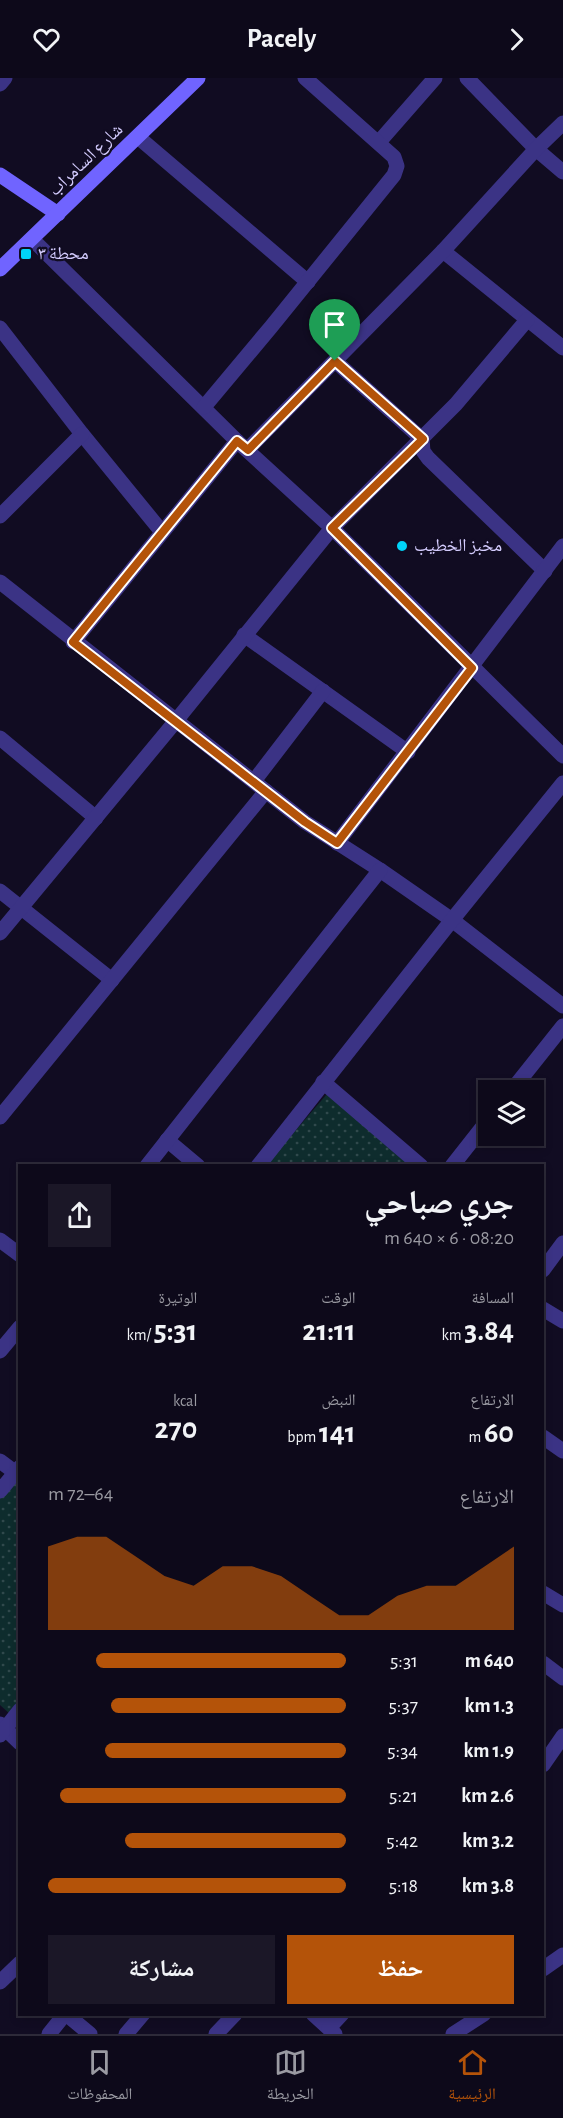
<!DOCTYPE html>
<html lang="ar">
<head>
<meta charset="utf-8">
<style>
	:root { --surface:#0d091a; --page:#1b1727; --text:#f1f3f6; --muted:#9a9aa2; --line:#2d2a39; --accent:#b45309 }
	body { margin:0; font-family:"Alegreya Sans","Noto Naskh Arabic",sans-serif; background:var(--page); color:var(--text); direction:rtl; height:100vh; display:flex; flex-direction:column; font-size:22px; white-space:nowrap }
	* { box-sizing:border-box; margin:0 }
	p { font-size:20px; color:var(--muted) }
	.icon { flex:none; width:33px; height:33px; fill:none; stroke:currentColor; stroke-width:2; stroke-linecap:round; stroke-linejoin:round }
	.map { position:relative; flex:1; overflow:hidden; direction:ltr }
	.details { position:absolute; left:18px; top:1086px; width:526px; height:852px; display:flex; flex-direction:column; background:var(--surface); border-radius:0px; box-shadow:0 3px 9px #0003,0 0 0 2px var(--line); direction:rtl }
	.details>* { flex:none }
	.controls { position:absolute; left:478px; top:1002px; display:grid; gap:12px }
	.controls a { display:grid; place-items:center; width:66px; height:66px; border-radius:0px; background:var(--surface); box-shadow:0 3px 9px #0003,0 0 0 2px var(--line); font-size:30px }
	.pin { position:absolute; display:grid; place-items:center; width:51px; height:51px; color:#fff; margin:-62px -26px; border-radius:50% 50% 50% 0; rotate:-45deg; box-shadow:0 0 6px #0007 }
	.pin .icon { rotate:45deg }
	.round { display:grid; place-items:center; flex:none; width:63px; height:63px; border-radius:0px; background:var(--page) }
	.overview { display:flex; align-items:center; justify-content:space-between; height:102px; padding:0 30px }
	h1 { font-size:33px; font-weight:700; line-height:45px }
	.stats { display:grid; grid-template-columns:repeat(3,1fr); gap:9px; height:102px; padding:6px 30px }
	.stats div { display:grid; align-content:center }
	.stats b { font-size:30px; font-weight:700 }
	.stats small { font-size:16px; font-weight:400 }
	.stats p { font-size:16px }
	.chart { height:168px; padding:12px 30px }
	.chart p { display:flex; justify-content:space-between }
	.chart svg { width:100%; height:108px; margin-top:6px; fill:var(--accent); opacity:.7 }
	.action { display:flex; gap:12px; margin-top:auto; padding:12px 30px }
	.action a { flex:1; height:69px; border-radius:0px; background:var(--accent); color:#fff; font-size:24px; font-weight:700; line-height:69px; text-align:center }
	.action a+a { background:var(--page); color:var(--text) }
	ul { padding:0 30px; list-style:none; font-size:20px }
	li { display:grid; grid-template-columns:96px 72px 1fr; align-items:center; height:45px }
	li i { height:15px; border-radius:8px; background:var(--accent) }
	header { display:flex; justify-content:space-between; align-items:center; height:78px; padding:0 30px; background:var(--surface); font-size:27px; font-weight:700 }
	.tab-bar { display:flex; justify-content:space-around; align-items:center; height:84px; border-top:2px solid var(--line); background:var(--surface); font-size:16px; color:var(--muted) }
	.tab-bar a { display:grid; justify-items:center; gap:3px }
	.tab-bar .active { color:var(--accent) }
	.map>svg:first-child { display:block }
</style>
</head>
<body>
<header><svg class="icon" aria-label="forward" viewBox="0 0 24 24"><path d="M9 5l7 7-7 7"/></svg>Pacely<svg class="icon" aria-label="heart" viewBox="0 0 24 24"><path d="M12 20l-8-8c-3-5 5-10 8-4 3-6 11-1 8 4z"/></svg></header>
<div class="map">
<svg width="563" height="1956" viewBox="0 0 563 1956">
	<defs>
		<pattern id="grass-dots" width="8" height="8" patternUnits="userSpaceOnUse" patternTransform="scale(1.5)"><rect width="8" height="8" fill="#0e2c2d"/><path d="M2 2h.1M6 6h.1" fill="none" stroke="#30494c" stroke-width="1.8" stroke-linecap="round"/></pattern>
	</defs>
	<rect width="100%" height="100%" fill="#110c22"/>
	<g fill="url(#grass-dots)">
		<polygon points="327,1016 409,1087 265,1088"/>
		<polygon points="14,1403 19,1407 20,1623 10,1636 0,1627 0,1420"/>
	</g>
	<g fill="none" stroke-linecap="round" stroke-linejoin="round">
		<g stroke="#3b3385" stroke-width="15">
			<polyline points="467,0 536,71 563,94"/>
			<polyline points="0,6 5,0"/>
			<polyline points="138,59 308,204"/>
			<polyline points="379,64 435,0"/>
			<polyline points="32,161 237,363 332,450 563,678"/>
			<polyline points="443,173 563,270"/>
			<polyline points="0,250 82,356 162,454"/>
			<polyline points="335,283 422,361 423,373 428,380 545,493"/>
			<polyline points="204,329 271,249 394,97 397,88 394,79 305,0"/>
			<polyline points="247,372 443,173 536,71 563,45"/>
			<polyline points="0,438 82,356"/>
			<polyline points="0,504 305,744 380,792 452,842 563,928"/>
			<polyline points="244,557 408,674"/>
			<polyline points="73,564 237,363"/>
			<polyline points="0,660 96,740"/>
			<polyline points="254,703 323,613"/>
			<polyline points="337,765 563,468"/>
			<polyline points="0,813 112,902"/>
			<polyline points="0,855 175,644 332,450 456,326 527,242"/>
			<polyline points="323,1004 421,1088"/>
			<polyline points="512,1012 563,948"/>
			<polyline points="0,1039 266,713"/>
			<polyline points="167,1062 198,1088"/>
			<polyline points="147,1088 380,792"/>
			<polyline points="258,1088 452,842 563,705"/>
			<polyline points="452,1088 489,1041"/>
			<polyline points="0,1162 20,1177"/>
			<polyline points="543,1192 563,1165"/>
			<polyline points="543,1231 563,1243"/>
			<polyline points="0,1273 20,1249"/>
			<polyline points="543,1359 563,1373"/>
			<polyline points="0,1383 20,1398"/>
			<polyline points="0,1413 20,1389"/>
			<polyline points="543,1515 563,1527"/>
			<polyline points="543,1585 563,1600"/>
			<polyline points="0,1646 20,1665"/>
			<polyline points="0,1657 20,1632"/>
			<polyline points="543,1687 563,1658"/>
			<polyline points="543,1891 563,1877"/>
			<polyline points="0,1904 20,1885"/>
			<polyline points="66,1936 90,1956"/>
			<polyline points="313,1936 335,1956"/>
			<polyline points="329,1950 342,1936"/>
			<polyline points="49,1956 65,1936"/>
			<polyline points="126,1956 143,1936"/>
			<polyline points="216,1956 235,1936"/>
			<polyline points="453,1956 484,1936"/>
		</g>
		<g stroke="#7064ff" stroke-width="15">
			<polyline points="0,97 58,136"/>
			<polyline points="0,191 198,0"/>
		</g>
	</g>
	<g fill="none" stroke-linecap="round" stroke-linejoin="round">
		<g stroke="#fff" stroke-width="12">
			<polygon id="route" points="335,283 423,361 332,450 472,590 337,765 305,744 73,564 237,363 248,372"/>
		</g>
		<use href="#route" stroke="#b45309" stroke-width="8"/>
	</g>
	<g fill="#00d3f8" stroke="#110c22" stroke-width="2">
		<rect x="20" y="170" width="12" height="12" rx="3"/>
		<circle cx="402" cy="468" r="6"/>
	</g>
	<g text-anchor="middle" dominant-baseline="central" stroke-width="4.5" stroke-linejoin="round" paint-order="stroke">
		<g font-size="18" fill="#d5cdff" stroke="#110c22">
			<text transform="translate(86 82) rotate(-44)">شارع السامراب</text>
		</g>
		<g font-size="18" fill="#d5cdff" stroke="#110c22" text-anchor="start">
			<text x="38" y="176">محطة ٣</text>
			<text x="414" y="468">مخبز الخطيب</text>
		</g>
	</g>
</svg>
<div class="controls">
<a><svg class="icon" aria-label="layers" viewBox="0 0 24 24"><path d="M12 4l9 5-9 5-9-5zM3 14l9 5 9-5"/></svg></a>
</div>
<div class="pin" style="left:335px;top:283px;background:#1e9e55"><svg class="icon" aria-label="arrive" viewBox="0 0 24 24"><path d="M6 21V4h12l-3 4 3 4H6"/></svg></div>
<section class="details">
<div class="overview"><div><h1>جري صباحي</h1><p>08:20 · 6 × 640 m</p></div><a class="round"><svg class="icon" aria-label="share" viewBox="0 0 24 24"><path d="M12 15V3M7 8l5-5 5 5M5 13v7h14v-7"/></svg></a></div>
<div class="stats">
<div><p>المسافة</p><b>3.84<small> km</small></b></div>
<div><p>الوقت</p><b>21:11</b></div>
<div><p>الوتيرة</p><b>5:31<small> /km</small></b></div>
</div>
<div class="stats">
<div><p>الارتفاع</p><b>60<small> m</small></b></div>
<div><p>النبض</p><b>141<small> bpm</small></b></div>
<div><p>kcal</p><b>270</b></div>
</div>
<div class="chart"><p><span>الارتفاع</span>64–72 m</p>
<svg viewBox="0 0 160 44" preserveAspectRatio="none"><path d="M0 44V10L10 6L20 6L30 14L40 22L50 26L60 18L70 18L80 22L90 30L100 38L110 38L120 30L130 26L140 26L150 18L160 10V44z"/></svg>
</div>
<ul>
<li><b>640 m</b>5:31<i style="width:84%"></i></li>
<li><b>1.3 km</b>5:37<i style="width:79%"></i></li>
<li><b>1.9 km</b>5:34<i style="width:81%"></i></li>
<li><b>2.6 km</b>5:21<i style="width:96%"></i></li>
<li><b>3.2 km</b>5:42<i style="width:74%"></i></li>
<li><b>3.8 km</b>5:18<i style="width:100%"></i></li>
</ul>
<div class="action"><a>حفظ</a><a>مشاركة</a></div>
</section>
</div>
<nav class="tab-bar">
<a class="active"><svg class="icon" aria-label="home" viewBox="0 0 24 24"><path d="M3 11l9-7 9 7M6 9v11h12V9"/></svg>الرئيسية</a>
<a><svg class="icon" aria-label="map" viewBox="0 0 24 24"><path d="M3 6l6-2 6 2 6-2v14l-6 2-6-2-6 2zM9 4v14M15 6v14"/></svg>الخريطة</a>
<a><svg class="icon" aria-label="saved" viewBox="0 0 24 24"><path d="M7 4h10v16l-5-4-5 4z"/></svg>المحفوظات</a>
</nav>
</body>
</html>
